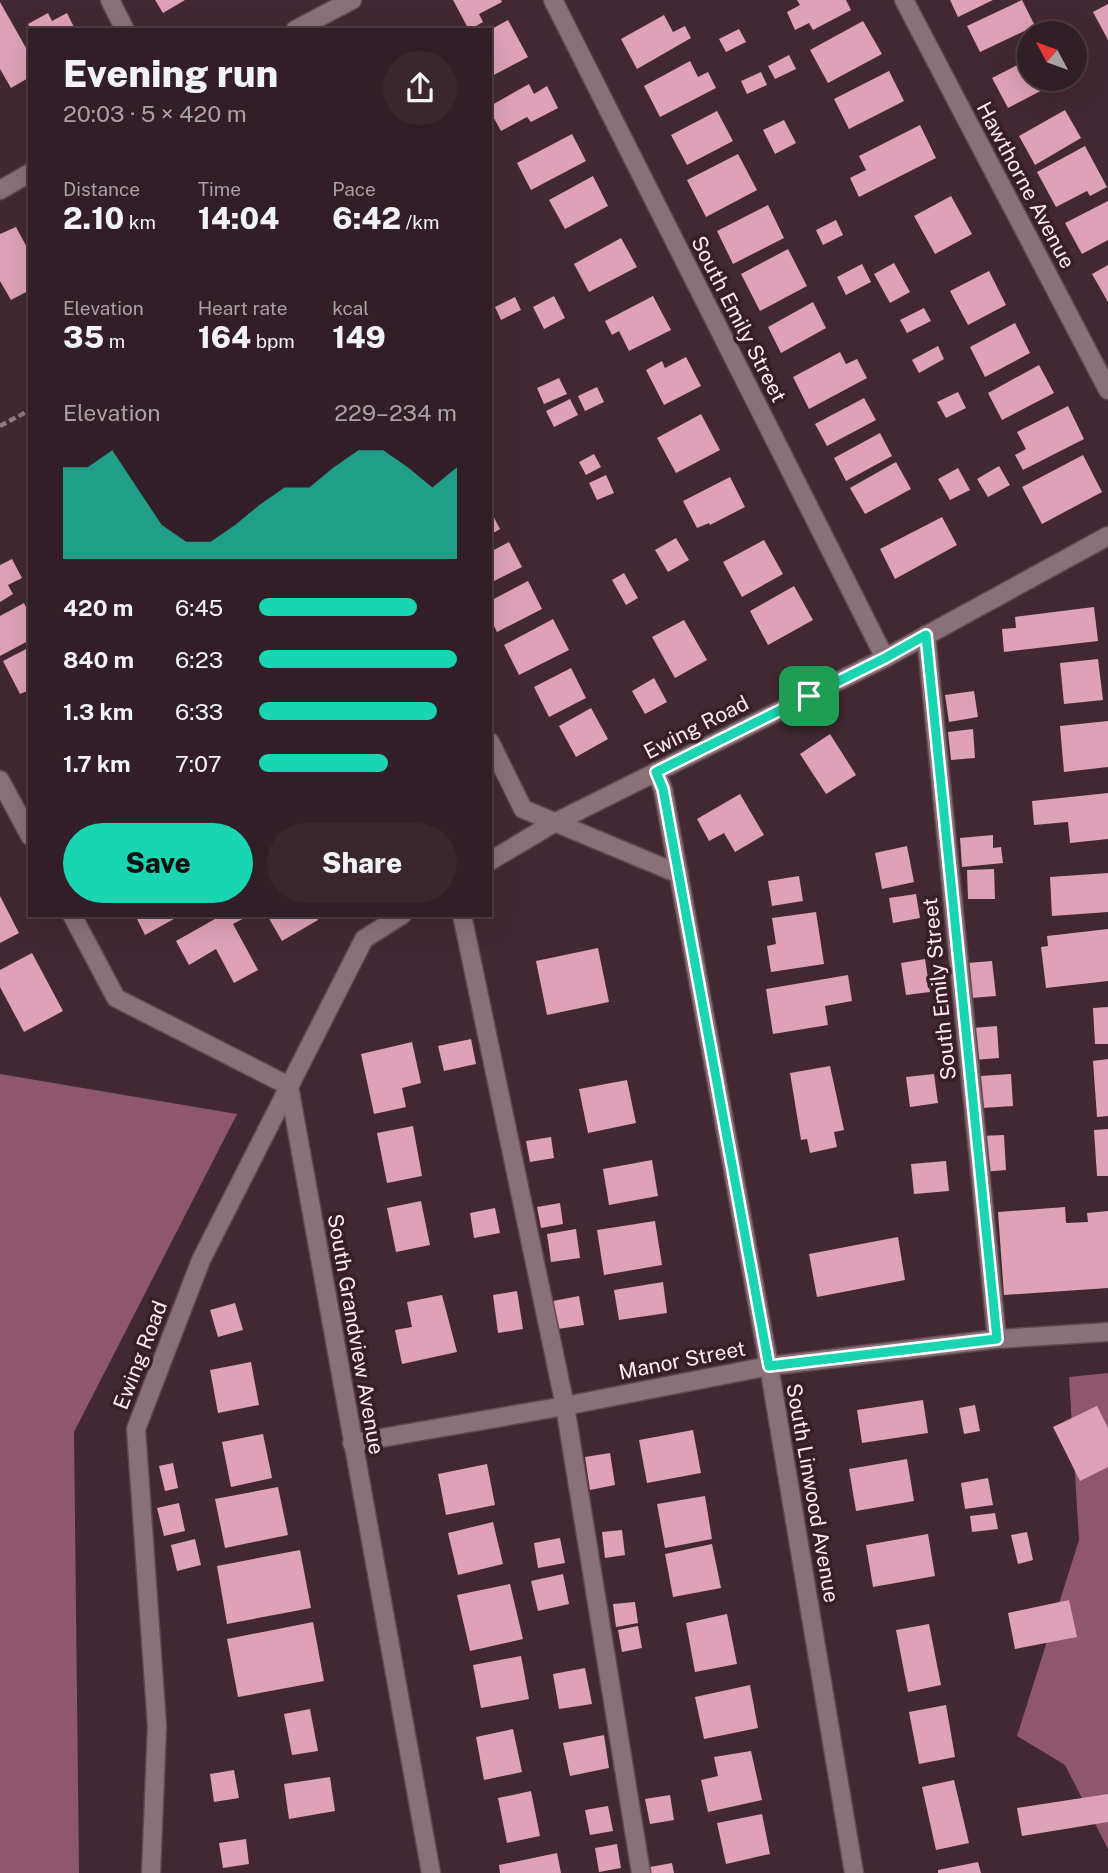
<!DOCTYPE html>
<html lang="en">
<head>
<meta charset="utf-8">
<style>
	:root { --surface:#321e26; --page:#3a272e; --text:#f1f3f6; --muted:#a8a2a7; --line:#4d3c43; --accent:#1ad5b2 }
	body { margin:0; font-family:"Public Sans",sans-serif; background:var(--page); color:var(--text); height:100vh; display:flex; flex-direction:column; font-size:26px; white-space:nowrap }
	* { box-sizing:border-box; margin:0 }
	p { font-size:23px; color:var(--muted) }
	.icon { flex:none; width:38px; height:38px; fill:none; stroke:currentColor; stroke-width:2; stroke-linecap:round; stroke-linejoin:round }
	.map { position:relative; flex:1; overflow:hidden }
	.sheet { position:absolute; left:28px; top:28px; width:464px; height:889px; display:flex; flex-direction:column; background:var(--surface); border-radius:0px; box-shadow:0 7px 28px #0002,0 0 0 2px var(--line) }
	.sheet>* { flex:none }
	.needle { width:46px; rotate:311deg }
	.fabs { position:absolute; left:1017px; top:21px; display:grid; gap:14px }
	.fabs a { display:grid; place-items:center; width:70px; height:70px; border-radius:50%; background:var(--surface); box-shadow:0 7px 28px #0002,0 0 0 2px var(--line); font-size:35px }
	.pin { position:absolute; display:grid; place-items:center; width:60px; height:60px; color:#fff; margin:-30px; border-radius:14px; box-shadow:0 4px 10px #0006 }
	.round { display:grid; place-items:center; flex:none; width:74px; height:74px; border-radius:37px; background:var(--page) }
	.head { display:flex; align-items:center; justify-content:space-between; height:119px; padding:0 35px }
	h1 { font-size:38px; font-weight:800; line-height:52px }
	.metrics { display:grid; grid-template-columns:repeat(3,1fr); gap:10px; height:119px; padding:7px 35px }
	.metrics div { display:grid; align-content:center }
	.metrics b { font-size:30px; font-weight:800 }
	.metrics small { font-size:19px; font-weight:400 }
	.metrics p { font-size:19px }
	.chart { height:196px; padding:14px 35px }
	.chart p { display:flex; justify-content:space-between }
	.chart svg { width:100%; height:126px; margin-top:7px; fill:var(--accent); opacity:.7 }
	.action { display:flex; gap:14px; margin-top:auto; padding:14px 35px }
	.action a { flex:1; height:80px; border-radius:42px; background:var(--accent); color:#111; font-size:28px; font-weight:800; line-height:80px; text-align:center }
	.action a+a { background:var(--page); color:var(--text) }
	ul { padding:0 35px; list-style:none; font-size:23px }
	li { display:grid; grid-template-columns:112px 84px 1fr; align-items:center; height:52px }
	li i { height:18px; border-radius:9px; background:var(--accent) }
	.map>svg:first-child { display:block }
</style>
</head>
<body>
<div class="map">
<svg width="1108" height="1873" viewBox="0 0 1108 1873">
	<rect width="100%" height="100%" fill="#422832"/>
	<g fill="#8e576d">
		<polygon points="0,1074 237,1114 74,1432 79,1873 0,1873"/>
		<polygon points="1108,1373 1108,1849 1065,1765 1017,1736 1079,1540 1069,1377"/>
	</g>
	<g fill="#dfa1b8">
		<polygon points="155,0 185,0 163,13"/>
		<polygon points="453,0 501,0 502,2 479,14 483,22 469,30"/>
		<polygon points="797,0 846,0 851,10 813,30 809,23 795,30 787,12 800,5"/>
		<polygon points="950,0 993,0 958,17"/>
		<polygon points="1022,0 1035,26 980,52 967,26"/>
		<polygon points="0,2 30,55 30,77 11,88 0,69"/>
		<polygon points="1108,4 1108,40 1093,12"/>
		<polygon points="48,13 52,21 67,13 75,29 31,30 28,24"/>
		<polygon points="664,15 673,32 685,26 691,38 637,69 621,39"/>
		<polygon points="508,20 528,57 490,77 490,30"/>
		<polygon points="863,21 882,54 828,83 810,50"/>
		<polygon points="739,29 746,42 726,52 719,39"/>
		<polygon points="789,55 796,69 775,79 768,66"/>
		<polygon points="1029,59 1029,79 1056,79 1058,82 1008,108 992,78"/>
		<polygon points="690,61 698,77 708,72 716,88 660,117 644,86"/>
		<polygon points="889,71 904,101 849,129 834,99"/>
		<polygon points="761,72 767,85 747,94 741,81"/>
		<polygon points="529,84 534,94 547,86 558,108 531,122 527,117 501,131 490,111 490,106"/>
		<polygon points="1065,110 1081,138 1035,165 1019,136"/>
		<polygon points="717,111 733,141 687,165 671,135"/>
		<polygon points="784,120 796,143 775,154 763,130"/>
		<polygon points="920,125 936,158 859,197 850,178 866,170 859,156"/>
		<polygon points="572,134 586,161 531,190 517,163"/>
		<polygon points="1085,146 1107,187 1090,196 1087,191 1056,207 1037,172"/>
		<polygon points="738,154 757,190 706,217 687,180"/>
		<polygon points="593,176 608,206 565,229 549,200"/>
		<polygon points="951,196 972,234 935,254 914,216"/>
		<polygon points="1108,201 1108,240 1082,254 1065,223"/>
		<polygon points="768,205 784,238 733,264 717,231"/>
		<polygon points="836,220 843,235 823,245 816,230"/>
		<polygon points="16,227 30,253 30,290 11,300 0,281 0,234"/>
		<polygon points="621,238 637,267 589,292 574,264"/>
		<polygon points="788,249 807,286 760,311 741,274"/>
		<polygon points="894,263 910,292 890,303 874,274"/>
		<polygon points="862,264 871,282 846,295 837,277"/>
		<polygon points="1108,265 1108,302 1092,274"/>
		<polygon points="989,271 1006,305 968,325 950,291"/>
		<polygon points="554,296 565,318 544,329 533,307"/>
		<polygon points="653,296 671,330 629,351 619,331 612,335 605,321"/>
		<polygon points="515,297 521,310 501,320 495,307"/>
		<polygon points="813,302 826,328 781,353 768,327"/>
		<polygon points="924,308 931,321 907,333 900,320"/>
		<polygon points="1015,323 1030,353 985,377 970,347"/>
		<polygon points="938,346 944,359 919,373 912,360"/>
		<polygon points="840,352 846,364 857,359 867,378 809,409 793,377"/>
		<polygon points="686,357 701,386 664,405 646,370 662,361 665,368"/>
		<polygon points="1039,365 1054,393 1002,420 988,393"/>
		<polygon points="559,378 567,394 544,404 537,388"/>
		<polygon points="597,387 604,402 585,411 578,396"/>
		<polygon points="958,392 966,408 946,418 937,402"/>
		<polygon points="864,398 876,420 827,446 815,424"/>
		<polygon points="570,399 578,415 554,427 546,411"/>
		<polygon points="1068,406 1084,439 1023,470 1015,455 1026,449 1017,432"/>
		<polygon points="701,414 720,450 676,473 657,438"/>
		<polygon points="880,433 892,456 846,481 834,458"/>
		<polygon points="594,454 601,467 586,475 579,462"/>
		<polygon points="1083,455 1102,492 1042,524 1022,487"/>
		<polygon points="896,462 911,489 865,514 850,488"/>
		<polygon points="999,466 1010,485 988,497 977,479"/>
		<polygon points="958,468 970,490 950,500 938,479"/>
		<polygon points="606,475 614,493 597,500 589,483"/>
		<polygon points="730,477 745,507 710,525 709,523 697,528 683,501"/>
		<polygon points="490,510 500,529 490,535"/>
		<polygon points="942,517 957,545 895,579 880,549"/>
		<polygon points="676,538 689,560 668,572 655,550"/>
		<polygon points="764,540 783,574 742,597 723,562"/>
		<polygon points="509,542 522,567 490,583 490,552"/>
		<polygon points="12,559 22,578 8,585 13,594 0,602 0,565"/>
		<polygon points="624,573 638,598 626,605 612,580"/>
		<polygon points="528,581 542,609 497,632 490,618 490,601"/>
		<polygon points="794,586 813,620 768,645 750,611"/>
		<polygon points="24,603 30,615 30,640 0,656 0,616"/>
		<polygon points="1094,607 1098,641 1004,652 1002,629 1016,628 1015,617"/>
		<polygon points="553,619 569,650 519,675 504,645"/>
		<polygon points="684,620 707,660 675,678 652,637"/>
		<polygon points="30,647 30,690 20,694 3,661"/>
		<polygon points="1098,659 1103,700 1064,704 1060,663"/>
		<polygon points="571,668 586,698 549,717 534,687"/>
		<polygon points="654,678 667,702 645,714 632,691"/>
		<polygon points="974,691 978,717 949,722 945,695"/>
		<polygon points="591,708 608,739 576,757 559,726"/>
		<polygon points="1108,721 1108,767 1064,772 1060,726"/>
		<polygon points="973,729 975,758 951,760 948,732"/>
		<polygon points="830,734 856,775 826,794 800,754"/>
		<polygon points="1108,793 1108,839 1070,843 1068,822 1034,825 1032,801"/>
		<polygon points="740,794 764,835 735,852 724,833 709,841 697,819"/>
		<polygon points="993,835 993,848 1001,847 1003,863 962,867 960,838"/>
		<polygon points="907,846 914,882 882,889 875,853"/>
		<polygon points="994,869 995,899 968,899 967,870"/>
		<polygon points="1108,873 1108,912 1052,916 1050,877"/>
		<polygon points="799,876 803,901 772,906 768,881"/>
		<polygon points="916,894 920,918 893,923 889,898"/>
		<polygon points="0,896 19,933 0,943"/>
		<polygon points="816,912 824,964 771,972 767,946 776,944 772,918"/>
		<polygon points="135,915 181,915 145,935"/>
		<polygon points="222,915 250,915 233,924 258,970 234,983 216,949 189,965 176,941"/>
		<polygon points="267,915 315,915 318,920 282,941"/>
		<polygon points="1108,929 1108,981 1046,988 1041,947 1048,946 1047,936"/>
		<polygon points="598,948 609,1002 547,1015 536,961"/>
		<polygon points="32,953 63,1011 24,1032 0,987 0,970"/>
		<polygon points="925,959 930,992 906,995 901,963"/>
		<polygon points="992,961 996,996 971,998 967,963"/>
		<polygon points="848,975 852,1001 825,1006 828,1025 773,1034 766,989"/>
		<polygon points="1108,1007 1108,1044 1095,1044 1093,1008"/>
		<polygon points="997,1026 999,1058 974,1060 972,1028"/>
		<polygon points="471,1039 476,1064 444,1071 438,1046"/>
		<polygon points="412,1042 421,1083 402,1088 406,1107 374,1114 361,1054"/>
		<polygon points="1108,1059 1108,1116 1097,1117 1093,1061"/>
		<polygon points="830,1066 844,1130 834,1132 837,1147 810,1153 807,1139 801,1140 790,1073"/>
		<polygon points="934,1074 938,1103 910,1107 906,1077"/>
		<polygon points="1011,1074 1013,1106 982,1108 980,1076"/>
		<polygon points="627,1080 636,1123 588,1133 579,1089"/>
		<polygon points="413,1126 422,1176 387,1183 377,1133"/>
		<polygon points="1108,1129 1108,1176 1097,1176 1094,1130"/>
		<polygon points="1004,1135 1006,1170 982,1172 980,1136"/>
		<polygon points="551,1137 554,1158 530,1162 526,1141"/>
		<polygon points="652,1160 658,1196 609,1205 603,1169"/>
		<polygon points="946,1161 949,1191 914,1194 911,1164"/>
		<polygon points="421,1201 430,1245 396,1252 387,1208"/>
		<polygon points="560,1203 563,1224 541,1228 537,1207"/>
		<polygon points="1065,1207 1066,1223 1088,1222 1087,1213 1108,1211 1108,1288 1004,1295 998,1212"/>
		<polygon points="495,1208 500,1233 474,1238 470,1213"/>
		<polygon points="655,1221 662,1265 604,1275 597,1230"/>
		<polygon points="576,1229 580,1258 551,1262 547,1234"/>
		<polygon points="898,1237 905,1280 817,1297 809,1254"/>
		<polygon points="663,1282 667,1313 619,1320 614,1290"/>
		<polygon points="517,1291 523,1329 498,1333 493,1295"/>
		<polygon points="442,1295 457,1352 402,1364 395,1330 412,1327 407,1302"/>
		<polygon points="579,1296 584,1325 558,1329 553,1301"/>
		<polygon points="235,1303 243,1330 218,1337 210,1310"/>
		<polygon points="251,1362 259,1405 218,1413 210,1370"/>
		<polygon points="923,1400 928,1433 862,1443 857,1410"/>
		<polygon points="975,1405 980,1431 964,1434 959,1408"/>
		<polygon points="1097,1406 1108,1428 1108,1467 1080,1481 1053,1427"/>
		<polygon points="693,1430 701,1473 647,1483 639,1440"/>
		<polygon points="263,1434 272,1478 231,1487 222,1442"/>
		<polygon points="610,1453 615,1485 590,1490 585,1457"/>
		<polygon points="907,1459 914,1501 856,1511 849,1469"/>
		<polygon points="173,1463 178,1488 165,1491 159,1466"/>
		<polygon points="487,1464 495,1505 446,1515 438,1474"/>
		<polygon points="988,1478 993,1505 965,1509 961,1483"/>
		<polygon points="278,1487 288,1535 225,1548 215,1499"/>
		<polygon points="705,1496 712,1539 665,1548 657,1504"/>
		<polygon points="179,1503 185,1531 164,1536 157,1508"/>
		<polygon points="995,1513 998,1529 972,1532 970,1516"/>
		<polygon points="493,1522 503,1564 458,1575 448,1533"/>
		<polygon points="622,1530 625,1555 605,1558 602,1532"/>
		<polygon points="1027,1532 1033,1560 1018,1564 1011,1535"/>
		<polygon points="928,1534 935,1576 873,1587 866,1545"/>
		<polygon points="560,1538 565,1563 538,1568 534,1543"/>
		<polygon points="195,1539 201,1565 177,1571 171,1545"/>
		<polygon points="712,1544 721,1588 673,1597 665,1554"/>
		<polygon points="300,1550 311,1608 227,1624 217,1566"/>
		<polygon points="563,1574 569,1604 538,1611 531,1581"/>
		<polygon points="510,1584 523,1639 470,1651 457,1595"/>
		<polygon points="1069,1600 1077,1637 1015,1649 1008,1613"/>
		<polygon points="635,1602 638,1623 616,1627 613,1604"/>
		<polygon points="727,1614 737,1664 695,1672 686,1623"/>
		<polygon points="313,1622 324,1681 238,1697 227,1639"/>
		<polygon points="929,1624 941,1685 908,1692 896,1630"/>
		<polygon points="638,1626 642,1648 622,1652 618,1630"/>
		<polygon points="521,1656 529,1699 481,1708 473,1665"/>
		<polygon points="585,1668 592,1704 559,1709 553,1674"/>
		<polygon points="750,1685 758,1728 704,1739 695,1697"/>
		<polygon points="946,1705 955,1757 919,1764 909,1712"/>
		<polygon points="310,1709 318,1751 292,1755 284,1714"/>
		<polygon points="513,1729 522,1772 484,1780 476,1737"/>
		<polygon points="604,1735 609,1768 570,1776 563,1743"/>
		<polygon points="751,1751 762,1800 708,1812 701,1780 718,1776 714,1757"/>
		<polygon points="234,1770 239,1798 214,1802 210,1774"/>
		<polygon points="330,1777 335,1811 289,1819 284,1784"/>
		<polygon points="954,1780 969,1843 936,1850 922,1787"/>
		<polygon points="531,1791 540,1836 507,1843 498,1798"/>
		<polygon points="1108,1794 1108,1822 1022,1836 1017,1808"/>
		<polygon points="670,1795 674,1820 650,1824 645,1799"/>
		<polygon points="608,1806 613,1831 590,1835 585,1810"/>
		<polygon points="762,1814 770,1854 726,1864 717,1823"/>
		<polygon points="246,1839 249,1864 223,1868 219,1843"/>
		<polygon points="617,1844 621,1868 599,1872 595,1848"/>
		<polygon points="557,1853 561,1873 500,1873 499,1865"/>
		<polygon points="978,1862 981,1873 938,1873 938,1870"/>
		<polygon points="672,1863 674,1873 651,1873 650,1867"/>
	</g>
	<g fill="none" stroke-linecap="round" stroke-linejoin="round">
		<g stroke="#604751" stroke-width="21">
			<g id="minor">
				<polyline points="110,0 125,30"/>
				<polyline points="553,0 885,658"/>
				<polyline points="904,0 1108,390"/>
				<polyline points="295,30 352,0"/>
				<polyline points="0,190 30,173"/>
				<polyline points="926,635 997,1339"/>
				<polyline points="490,742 523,809 679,874"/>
				<polyline points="656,772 663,789 769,1366 854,1873"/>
				<polyline points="0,780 30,836"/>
				<polyline points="490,861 554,823 885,658 1108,536"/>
				<polyline points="72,915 116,998 289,1086"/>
				<polyline points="462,915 565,1406 641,1873"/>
				<polyline points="289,1086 431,1873"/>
				<polyline points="352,1443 565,1406 769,1366 997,1339 1108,1332"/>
				<polyline points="151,1873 157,1726 136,1429 201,1260 364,939 402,915"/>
			</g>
		</g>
		<polyline stroke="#907981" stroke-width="4.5" stroke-dasharray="7 3.5" stroke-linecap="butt" points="0,426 30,410"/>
		<use href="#minor" stroke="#8a7079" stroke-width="18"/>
	</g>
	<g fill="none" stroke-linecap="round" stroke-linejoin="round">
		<g stroke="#fff" stroke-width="14">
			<polygon id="route" points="926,635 997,1339 769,1366 663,789 656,772 885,658"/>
		</g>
		<use href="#route" stroke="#1ad5b2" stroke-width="9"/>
	</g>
	<g text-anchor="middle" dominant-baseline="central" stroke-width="7" stroke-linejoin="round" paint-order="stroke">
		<g font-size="21" fill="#feecf2" stroke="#371e28">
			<text transform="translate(1026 185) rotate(62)">Hawthorne Avenue</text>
			<text transform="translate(739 319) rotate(63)">South Emily Street</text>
			<text transform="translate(696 727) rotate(-27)">Ewing Road</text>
			<text transform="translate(939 989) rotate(-96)">South Emily Street</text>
			<text transform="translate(356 1334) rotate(80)">South Grandview Avenue</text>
			<text transform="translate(140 1355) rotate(-69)">Ewing Road</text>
			<text transform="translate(682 1360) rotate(-11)">Manor Street</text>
			<text transform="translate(813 1493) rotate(80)">South Linwood Avenue</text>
		</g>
	</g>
</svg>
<div class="fabs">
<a><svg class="needle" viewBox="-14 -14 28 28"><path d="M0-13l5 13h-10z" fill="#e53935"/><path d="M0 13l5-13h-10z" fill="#a8a2a7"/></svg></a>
</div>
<div class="pin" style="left:809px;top:696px;background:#1e9e55"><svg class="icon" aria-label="arrive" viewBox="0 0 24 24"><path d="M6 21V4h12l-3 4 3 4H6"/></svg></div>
<section class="sheet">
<div class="head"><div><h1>Evening run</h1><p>20:03 · 5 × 420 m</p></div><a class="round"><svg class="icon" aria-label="share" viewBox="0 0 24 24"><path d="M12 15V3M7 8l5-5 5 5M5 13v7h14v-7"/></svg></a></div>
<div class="metrics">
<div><p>Distance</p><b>2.10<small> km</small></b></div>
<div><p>Time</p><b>14:04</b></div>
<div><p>Pace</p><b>6:42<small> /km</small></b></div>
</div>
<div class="metrics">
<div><p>Elevation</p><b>35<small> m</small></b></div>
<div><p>Heart rate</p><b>164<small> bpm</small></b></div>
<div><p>kcal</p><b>149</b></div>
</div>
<div class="chart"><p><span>Elevation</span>229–234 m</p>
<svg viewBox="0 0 160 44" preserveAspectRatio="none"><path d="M0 44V12L10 12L20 6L30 19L40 32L50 38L60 38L70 32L80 25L90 19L100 19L110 12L120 6L130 6L140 12L150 19L160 12V44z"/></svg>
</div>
<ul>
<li><b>420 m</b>6:45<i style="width:80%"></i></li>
<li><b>840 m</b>6:23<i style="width:100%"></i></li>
<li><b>1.3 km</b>6:33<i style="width:90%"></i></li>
<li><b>1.7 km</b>7:07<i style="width:65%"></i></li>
</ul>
<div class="action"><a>Save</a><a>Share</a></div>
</section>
</div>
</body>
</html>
